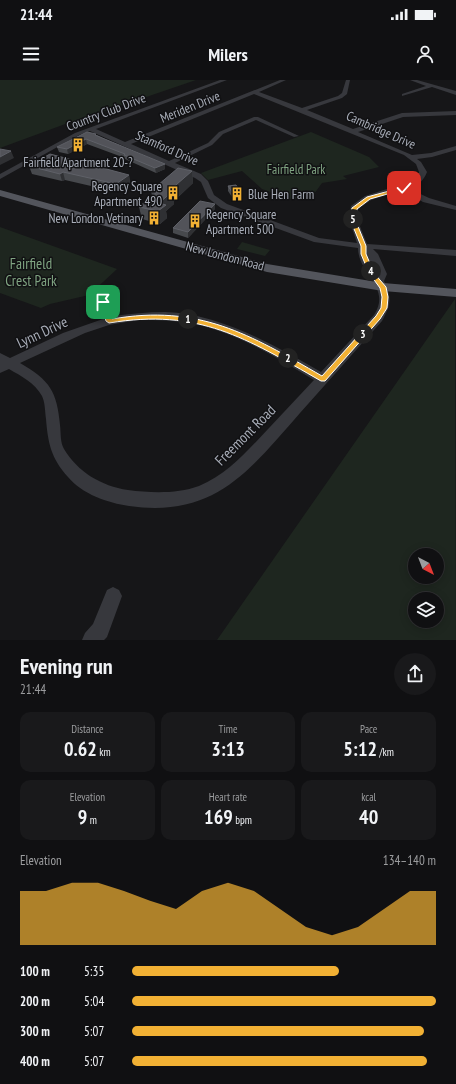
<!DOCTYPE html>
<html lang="en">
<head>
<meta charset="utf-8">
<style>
	:root { --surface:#101012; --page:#19191b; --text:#f1f3f6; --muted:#9c9d9f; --line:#303032; --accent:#f2b134 }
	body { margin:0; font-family:"PT Sans Narrow",sans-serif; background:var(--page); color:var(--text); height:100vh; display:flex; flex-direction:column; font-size:15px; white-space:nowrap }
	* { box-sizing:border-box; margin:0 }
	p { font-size:13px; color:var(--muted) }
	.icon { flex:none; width:22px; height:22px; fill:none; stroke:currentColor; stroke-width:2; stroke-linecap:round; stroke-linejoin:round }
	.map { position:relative; height:560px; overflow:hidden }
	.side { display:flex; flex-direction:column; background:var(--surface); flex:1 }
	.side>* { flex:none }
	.needle { width:26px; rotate:138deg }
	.fabs { position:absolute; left:408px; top:468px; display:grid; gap:8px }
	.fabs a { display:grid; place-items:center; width:36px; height:36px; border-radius:50%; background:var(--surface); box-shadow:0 2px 10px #0003,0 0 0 1px var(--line); font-size:20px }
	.pin { position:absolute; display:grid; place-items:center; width:34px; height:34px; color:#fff; margin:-17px; border-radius:8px; box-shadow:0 2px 6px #0006 }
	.km { position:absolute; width:20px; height:20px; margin:-10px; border-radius:50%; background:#222; color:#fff; font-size:11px; line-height:20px; text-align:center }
	.round { display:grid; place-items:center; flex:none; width:42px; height:42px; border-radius:21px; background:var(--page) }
	.summary { display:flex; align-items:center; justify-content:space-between; height:68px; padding:0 20px }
	h1 { font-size:22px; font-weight:700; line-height:30px }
	.metrics { display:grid; grid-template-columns:repeat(3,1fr); gap:6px; height:68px; padding:4px 20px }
	.metrics div { display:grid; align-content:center; border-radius:10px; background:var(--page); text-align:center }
	.metrics b { font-size:20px; font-weight:700 }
	.metrics small { font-size:11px; font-weight:400 }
	.metrics p { font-size:11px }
	.chart { height:112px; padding:8px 20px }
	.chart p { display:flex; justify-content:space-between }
	.chart svg { width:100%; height:72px; margin-top:4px; fill:var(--accent); opacity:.7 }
	ul { padding:0 20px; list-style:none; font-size:13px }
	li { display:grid; grid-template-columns:64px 48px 1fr; align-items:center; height:30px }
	li i { height:10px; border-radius:5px; background:var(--accent) }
	.status { display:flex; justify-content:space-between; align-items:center; height:28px; padding:0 20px; background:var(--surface); direction:ltr }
	.status svg { height:11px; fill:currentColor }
	header { display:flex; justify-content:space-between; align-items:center; height:52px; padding:0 20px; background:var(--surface); font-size:18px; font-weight:700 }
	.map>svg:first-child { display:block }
</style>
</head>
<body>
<div class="status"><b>21:44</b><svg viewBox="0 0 49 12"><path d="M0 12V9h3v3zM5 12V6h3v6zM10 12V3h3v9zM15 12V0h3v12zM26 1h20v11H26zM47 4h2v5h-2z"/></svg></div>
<header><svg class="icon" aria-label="menu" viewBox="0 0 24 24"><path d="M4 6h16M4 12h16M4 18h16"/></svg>Milers<svg class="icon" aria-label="person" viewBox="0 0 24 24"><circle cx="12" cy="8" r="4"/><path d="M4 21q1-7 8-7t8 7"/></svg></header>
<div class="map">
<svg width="456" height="560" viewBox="0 0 456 560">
	<rect width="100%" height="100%" fill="#161618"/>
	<g fill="#1e261f" fill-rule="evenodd">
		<polygon points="0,0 196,0 70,43 68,43 0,68"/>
		<polygon points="311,52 369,77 379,87 343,96 347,99 322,103 311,118 290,119 262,109 242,91 208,100 201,93"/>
		<polygon points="0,147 117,189 89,215 50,224 41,228 0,213"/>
		<polygon points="242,162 270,170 265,176 237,169"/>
		<path d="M455,219l1,341h-239zM415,475h22v22h-22zM415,519h22v22h-22z"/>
	</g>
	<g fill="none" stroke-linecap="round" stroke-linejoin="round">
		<g fill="#37383d" fill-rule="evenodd">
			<path d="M220,0h7l-131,49 29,13 155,-62h6l-27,12 43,16 36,-12 4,-3 4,-13h4l-3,14 -5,4 -35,12 46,19 49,-16 54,-2v4l-53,2 -45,15 54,23 19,-2 25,-7v4l-24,7 -15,2 4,3 6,10c-4,10 -9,13 -19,16l21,10 27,8v4l-33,-8 -22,-12 -30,10 -13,9 -1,10 10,25 89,6v6l-83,-7 5,5 9,20 -3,7c8,17 7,24 -2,40 -28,31 -55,62 -82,92 -51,58 -85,105 -171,93 -21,-3 -47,-12 -61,-29 -17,-19 -20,-34 -22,-58 -1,-8 -1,-17 -4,-23 -7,-13 -21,-20 -33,-27l-9,4v-20l10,5 53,-25 40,-14 -2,-11 -9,-15 5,-3 4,1 10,17 2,8c18,-2 34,-4 52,-4 56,2 109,33 156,60l53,-57c18,-28 -16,-41 -16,-67l-44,-6 -93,-34 -13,-10 -7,-16 -6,-4 -105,-47 -11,4 -79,44v-5l75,-41zM254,14l150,61 12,9 3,8 -1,5 -6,4 -47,15 -14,10 -2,13 8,24 -38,-5 -92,-34 -13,-9 -6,-14 -7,-7 -26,-11 37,-18 11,-11 33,-14 38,17 5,-1 -41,-19h-4l-35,15 -11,11 -39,18 -38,-17zM138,240c19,0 37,0 56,4 43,9 83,33 120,56 -15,16 -30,32 -45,48 -21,22 -41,46 -70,58 -22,8 -48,7 -71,4 -27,-4 -50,-18 -64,-41 -4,-7 -3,-16 -4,-24 -3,-33 -10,-45 -40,-62l65,-30 24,-8z"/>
			<polygon points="410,0 417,0 456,11 456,15 432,7 402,16 402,14 426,6"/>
			<polygon points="113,507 119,510 122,516 107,557 104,560 82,560 85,553 93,544 107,510"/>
		</g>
		<polygon fill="#53555c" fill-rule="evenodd" points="0,110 267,184 383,203 456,209 456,217 383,211 267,192 0,116"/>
	</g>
	<g fill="#47494d">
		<polygon points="97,55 165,89 156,93 125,79 125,78 87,64 68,74 59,72 57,67"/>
		<polygon points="29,86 129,95 130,103 117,112 65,100 62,101 32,94"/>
		<polygon points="192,91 193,103 174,121 174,124 166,131 167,138 160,144 142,139 139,127 152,116 151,111"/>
		<polygon points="228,106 240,111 240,116 232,117 228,111"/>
		<polygon points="215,129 188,158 173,153 173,148"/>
	</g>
	<g fill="#2f3033">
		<polygon points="86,59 87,64 68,74 67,69"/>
		<polygon points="11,71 14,78 0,85 0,77"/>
		<polygon points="165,84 165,89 156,93 155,88"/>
		<polygon points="192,91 193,103 174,121 174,124 166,131 167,138 160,144 158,131 159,123 169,111"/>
		<polygon points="63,92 65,100 62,101 60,94"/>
		<polygon points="129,95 130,103 117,112 116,104"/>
		<polygon points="240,111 240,116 232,117 232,112"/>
		<polygon points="215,124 215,129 188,158 188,152"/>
	</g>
	<g fill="#525359" stroke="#5f6168">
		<polygon points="87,52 96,54 95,55 165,84 155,88 124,75 125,74 86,59 67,69 57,67"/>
		<polygon points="0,69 11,71 0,77"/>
		<polygon points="50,74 129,95 116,104 63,92 60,94 29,86"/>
		<polygon points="178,88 192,91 169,111 172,112 159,123 166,125 158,131 139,127 157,112 151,111"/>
		<polygon points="236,105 240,111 232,112 228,106"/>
		<polygon points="200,121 215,124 188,152 173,148"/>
	</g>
	<path fill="#f2b134" stroke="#fff" d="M404,107l1,2 -35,10 -13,10 -2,10 11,27v8l8,19 12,14 2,10 -1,11 -7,11 -55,62h-4c-75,-43 -122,-73 -212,-58l-3,-2 -6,-19 3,-2 3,2 6,17c87,-15 137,15 210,57l54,-60 5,-8 1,-11 -2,-9 -11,-15 -8,-19v-8l-11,-27 2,-11 15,-11z"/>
	<defs>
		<g id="building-bare" transform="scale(1.08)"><path d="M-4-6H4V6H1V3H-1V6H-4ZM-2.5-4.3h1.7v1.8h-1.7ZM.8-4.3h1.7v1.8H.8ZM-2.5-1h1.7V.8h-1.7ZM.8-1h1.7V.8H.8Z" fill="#f2b134" stroke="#111113" stroke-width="2.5" paint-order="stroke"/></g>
	</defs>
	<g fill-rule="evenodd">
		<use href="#building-bare" x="78" y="65"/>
		<use href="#building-bare" x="173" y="113"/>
		<use href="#building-bare" x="237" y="114"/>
		<use href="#building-bare" x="154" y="138"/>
		<use href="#building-bare" x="195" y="141"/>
	</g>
	<g text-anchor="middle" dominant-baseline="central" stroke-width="3" stroke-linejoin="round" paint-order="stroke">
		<g font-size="13" fill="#a8adb8" stroke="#111113">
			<text transform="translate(190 27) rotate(-22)">Meriden Drive</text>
			<text transform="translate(106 32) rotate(-21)">Country Club Drive</text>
			<text transform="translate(381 50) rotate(24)">Cambridge Drive</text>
			<text transform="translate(167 68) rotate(24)">Stamford Drive</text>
			<text transform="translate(225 176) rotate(15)">New London Road</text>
		</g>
		<g font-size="13" fill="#a8adb8" stroke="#111113" text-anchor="end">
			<text x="78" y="82" text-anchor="middle">Fairfield Apartment 20-?</text>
			<text x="162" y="106">Regency Square<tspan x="162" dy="15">Apartment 490</tspan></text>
			<text x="248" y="114" text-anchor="start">Blue Hen Farm</text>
			<text x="206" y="134" text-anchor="start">Regency Square<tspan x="206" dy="15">Apartment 500</tspan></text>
			<text x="143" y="138">New London Vetinary</text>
		</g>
		<g font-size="13" fill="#7fa381" stroke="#111113">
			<text x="296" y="89">Fairfield Park</text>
		</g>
		<g font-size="15" fill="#7fa381" stroke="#111113">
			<text x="31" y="183">Fairfield<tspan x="31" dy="17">Crest Park</tspan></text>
		</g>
		<g font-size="15" fill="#a8adb8" stroke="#111113">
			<text transform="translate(42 252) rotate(-25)">Lynn Drive</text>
			<text transform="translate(245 355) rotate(-45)">Freemont Road</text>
		</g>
	</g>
</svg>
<div class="fabs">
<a><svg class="needle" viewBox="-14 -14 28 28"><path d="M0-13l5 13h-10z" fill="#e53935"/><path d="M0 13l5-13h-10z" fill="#9c9d9f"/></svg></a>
<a><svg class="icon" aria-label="layers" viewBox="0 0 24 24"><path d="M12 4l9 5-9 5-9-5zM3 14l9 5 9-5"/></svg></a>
</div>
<div class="pin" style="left:103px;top:222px;background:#1e9e55"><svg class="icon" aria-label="arrive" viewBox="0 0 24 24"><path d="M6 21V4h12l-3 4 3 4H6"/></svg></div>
<div class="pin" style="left:404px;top:108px;background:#d93025"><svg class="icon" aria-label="check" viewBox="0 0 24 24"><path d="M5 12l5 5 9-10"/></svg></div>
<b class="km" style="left:188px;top:239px">1</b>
<b class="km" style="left:288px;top:278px">2</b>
<b class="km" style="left:363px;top:254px">3</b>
<b class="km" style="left:371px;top:191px">4</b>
<b class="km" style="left:353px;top:139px">5</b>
</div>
<section class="side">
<div class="summary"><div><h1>Evening run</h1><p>21:44</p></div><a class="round"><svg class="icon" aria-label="share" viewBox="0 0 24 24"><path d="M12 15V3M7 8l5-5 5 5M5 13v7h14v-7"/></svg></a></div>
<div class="metrics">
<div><p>Distance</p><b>0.62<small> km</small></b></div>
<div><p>Time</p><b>3:13</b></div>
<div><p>Pace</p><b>5:12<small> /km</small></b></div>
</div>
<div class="metrics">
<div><p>Elevation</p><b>9<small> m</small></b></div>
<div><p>Heart rate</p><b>169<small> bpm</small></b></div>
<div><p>kcal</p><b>40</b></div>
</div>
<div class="chart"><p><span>Elevation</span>134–140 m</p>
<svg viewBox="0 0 160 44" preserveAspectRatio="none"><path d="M0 44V11L10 11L20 6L30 6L40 11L50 17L60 22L70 11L80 6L90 11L100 22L110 33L120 38L130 33L140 22L150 11L160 11V44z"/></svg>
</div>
<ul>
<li><b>100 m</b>5:35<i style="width:68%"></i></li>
<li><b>200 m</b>5:04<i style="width:100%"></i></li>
<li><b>300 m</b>5:07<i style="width:96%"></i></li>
<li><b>400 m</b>5:07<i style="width:97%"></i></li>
</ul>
</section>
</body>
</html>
